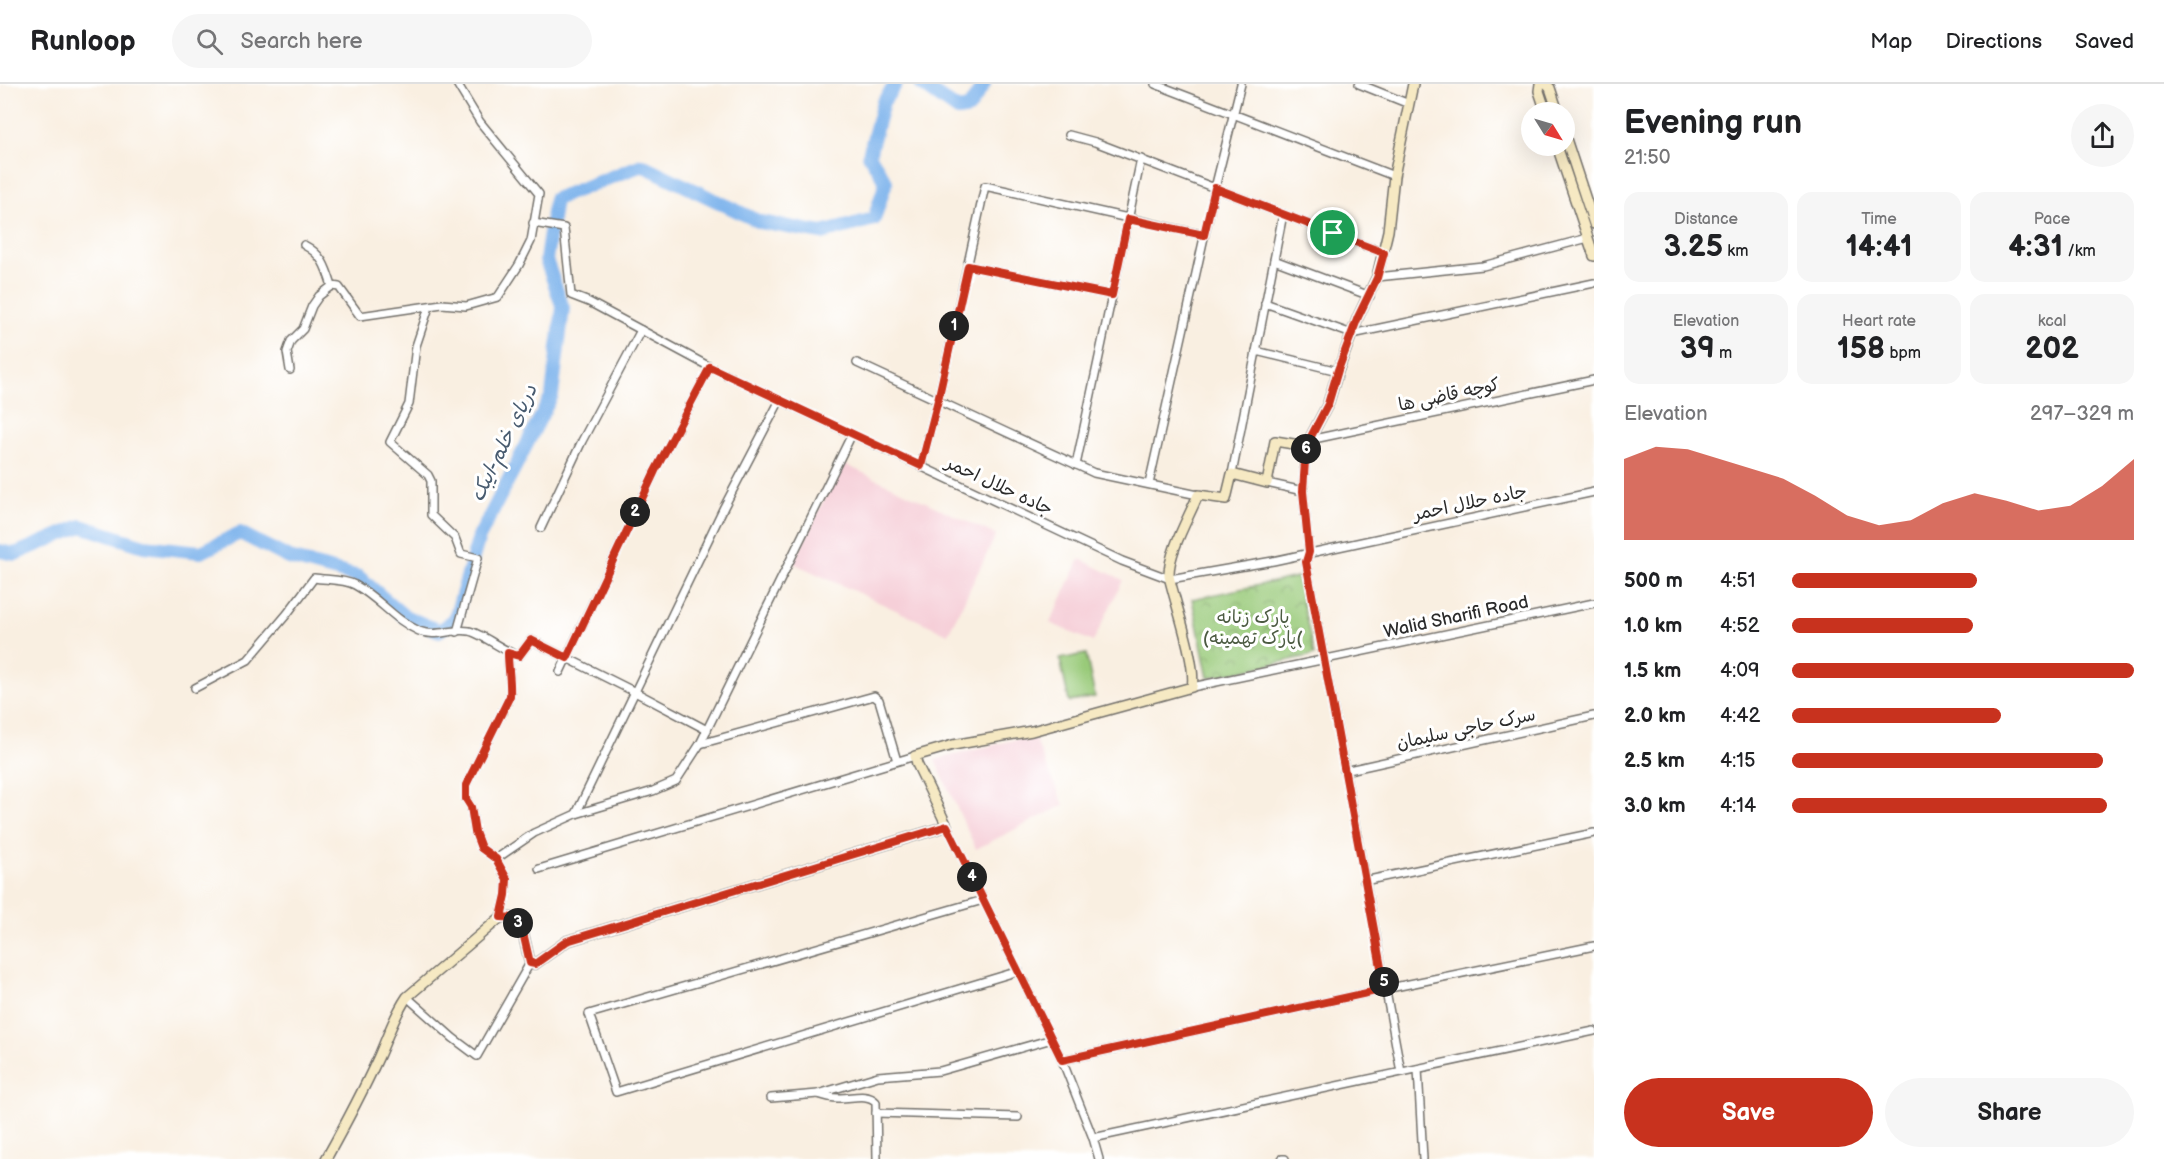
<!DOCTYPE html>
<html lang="en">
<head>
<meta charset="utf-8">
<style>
	:root { --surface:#fff; --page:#f6f6f6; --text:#202124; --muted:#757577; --line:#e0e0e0; --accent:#c8321e }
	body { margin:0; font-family:"Balsamiq Sans","Playpen Sans Arabic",sans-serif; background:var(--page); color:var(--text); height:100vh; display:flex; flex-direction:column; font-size:22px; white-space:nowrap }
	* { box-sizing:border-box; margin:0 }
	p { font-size:20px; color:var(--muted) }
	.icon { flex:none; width:33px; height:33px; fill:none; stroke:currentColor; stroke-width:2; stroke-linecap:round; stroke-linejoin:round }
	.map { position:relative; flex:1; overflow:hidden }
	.details { display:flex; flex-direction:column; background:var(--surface); width:570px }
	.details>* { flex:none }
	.needle { width:39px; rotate:127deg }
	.buttons { position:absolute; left:1521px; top:18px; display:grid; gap:12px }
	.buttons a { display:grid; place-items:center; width:54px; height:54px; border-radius:50%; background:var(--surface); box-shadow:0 6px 24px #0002; font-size:30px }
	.pin { position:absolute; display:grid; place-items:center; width:51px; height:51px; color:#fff; margin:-26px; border:3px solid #fff; border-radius:50%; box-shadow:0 2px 6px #0007 }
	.km { position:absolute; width:30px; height:30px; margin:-15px; border-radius:50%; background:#222; color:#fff; font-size:16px; line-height:30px; text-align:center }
	.round { display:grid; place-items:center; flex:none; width:63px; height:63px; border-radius:32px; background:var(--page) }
	.overview { display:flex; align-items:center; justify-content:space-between; height:102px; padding:0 30px }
	h1 { font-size:33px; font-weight:600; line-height:45px }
	.metrics { display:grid; grid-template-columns:repeat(3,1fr); gap:9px; height:102px; padding:6px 30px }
	.metrics div { display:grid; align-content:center; border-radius:15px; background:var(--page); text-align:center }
	.metrics b { font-size:30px; font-weight:600 }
	.metrics small { font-size:16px; font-weight:400 }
	.metrics p { font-size:16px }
	.chart { height:168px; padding:12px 30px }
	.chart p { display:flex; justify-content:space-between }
	.chart svg { width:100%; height:108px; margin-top:6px; fill:var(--accent); opacity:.7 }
	.cta { display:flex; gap:12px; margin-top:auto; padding:12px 30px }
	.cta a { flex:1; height:69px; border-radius:36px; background:var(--accent); color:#fff; font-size:24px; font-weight:600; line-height:69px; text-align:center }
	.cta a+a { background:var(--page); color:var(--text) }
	ul { padding:0 30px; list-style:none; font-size:20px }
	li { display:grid; grid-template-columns:96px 72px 1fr; align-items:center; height:45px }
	li i { height:15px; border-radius:8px; background:var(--accent) }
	header { display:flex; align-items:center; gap:36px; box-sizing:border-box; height:84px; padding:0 30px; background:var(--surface); border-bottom:2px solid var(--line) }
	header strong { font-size:28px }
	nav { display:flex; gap:33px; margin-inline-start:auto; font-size:21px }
	.search { width:420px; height:54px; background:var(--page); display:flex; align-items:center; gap:15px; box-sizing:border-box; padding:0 21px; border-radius:33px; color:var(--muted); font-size:22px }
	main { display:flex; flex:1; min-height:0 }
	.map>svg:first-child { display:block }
</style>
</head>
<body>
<header>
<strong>Runloop</strong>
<div class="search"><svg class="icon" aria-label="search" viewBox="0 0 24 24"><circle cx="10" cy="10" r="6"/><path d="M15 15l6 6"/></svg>Search here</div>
<nav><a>Map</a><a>Directions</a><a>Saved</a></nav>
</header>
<main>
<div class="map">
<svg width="1594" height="1075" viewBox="0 0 1594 1075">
	<defs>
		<pattern id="park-crowns" width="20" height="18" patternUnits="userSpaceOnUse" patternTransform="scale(1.5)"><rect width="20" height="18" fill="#99ca79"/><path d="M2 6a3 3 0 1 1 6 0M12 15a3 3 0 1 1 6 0" fill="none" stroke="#7da463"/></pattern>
	</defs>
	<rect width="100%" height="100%" fill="#fff"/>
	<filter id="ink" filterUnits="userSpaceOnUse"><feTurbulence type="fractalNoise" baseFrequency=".0167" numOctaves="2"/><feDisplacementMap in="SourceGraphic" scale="12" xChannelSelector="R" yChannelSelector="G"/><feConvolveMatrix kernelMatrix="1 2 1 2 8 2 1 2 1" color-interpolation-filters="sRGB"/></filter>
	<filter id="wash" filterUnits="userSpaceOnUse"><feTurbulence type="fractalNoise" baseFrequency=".008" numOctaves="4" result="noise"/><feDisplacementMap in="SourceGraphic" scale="24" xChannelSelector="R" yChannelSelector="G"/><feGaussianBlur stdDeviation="1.35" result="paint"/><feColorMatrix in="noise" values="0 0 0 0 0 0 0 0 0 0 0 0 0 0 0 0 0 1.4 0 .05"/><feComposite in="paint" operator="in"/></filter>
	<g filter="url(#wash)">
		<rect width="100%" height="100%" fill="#f9efe1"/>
		<g fill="#f6cfd8">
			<polygon points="842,379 996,451 948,550 793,479"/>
			<polygon points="1080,475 1123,496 1093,558 1050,539"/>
			<polygon points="1033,651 1064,721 976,765 935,676"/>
		</g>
		<polygon fill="url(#park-crowns)" stroke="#627a52" stroke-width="1.5" points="1297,493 1314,571 1208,594 1192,515"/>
		<polygon fill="#99ca79" stroke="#627a52" stroke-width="1.5" points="1086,570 1095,613 1069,618 1060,575"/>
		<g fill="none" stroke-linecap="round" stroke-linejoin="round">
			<g stroke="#7db3ec" stroke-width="14">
				<polyline points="921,0 958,26 969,24 984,0"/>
				<polyline points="0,467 15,470 81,442 144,462 201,468 240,449 289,474 359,493 404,532 439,547 455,535 479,453 552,311 563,224 546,176 555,115 642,81 760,138 822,149 874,135 886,98 869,71 883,18 896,0"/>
			</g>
		</g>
	</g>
	<g filter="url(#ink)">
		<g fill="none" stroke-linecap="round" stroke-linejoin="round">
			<g stroke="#73706b" stroke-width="10">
				<g id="street">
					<polyline points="1155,0 1394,92"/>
					<polyline points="1359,0 1409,20"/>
					<polyline points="1069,51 1095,58 1384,169"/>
					<polyline points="533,139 564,144 571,211 589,218 710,283 1122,477 1170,495 1273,477 1594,408"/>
					<path d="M304,161c18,9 22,22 28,41l7,1 21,29 82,-12 24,2 32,-9 21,-32 12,-24 8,-47 -59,-72 -23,-38"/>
					<polyline points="1274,176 1370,212"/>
					<polyline points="968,182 1112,211"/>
					<polyline points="1377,193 1483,182 1588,154"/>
					<polyline points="1265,219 1352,250 1594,199"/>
					<polyline points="429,223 416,262 409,320 390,358 428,391 431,397 431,431 455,454 461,470 478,474 457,548"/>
					<polyline points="1256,267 1338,287"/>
					<polyline points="857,279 1094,389 1198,411"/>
					<polyline points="290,286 287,268 291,257 303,245 312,222 319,212 332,202"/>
					<polyline points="1309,356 1594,296"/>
					<polyline points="1306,362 1303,407 1309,468 1306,478 1401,988"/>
					<polyline points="1076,381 1141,75"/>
					<polyline points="921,382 938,316 985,102 1204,151"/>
					<polyline points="1232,390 1283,130"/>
					<polyline points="1267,399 1303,407"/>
					<polyline points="1149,400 1215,104 1241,0"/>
					<polyline points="541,444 582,357 641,246"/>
					<polyline points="560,588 655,387 710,283"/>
					<polyline points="1192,603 1594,519"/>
					<path d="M195,604l53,-28 39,-46 27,-36c12,2 30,1 41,7 24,13 39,35 64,46 17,7 33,-3 50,0 12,2 34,20 50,25l12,-16 104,52 72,38"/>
					<polyline points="700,660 874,612 879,616 897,677"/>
					<polyline points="1344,687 1594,632"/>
					<polyline points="576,730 724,423 780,316"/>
					<polyline points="947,742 1062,976 1093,1054 1099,1075"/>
					<polyline points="496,775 534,749 576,730 653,707 676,697 700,660 852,350"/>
					<polyline points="539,785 915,672"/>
					<polyline points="1364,797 1594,749"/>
					<polyline points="983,816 589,930 616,1008 1019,887"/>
					<path d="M501,833l5,-22 1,-16 -11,-20 -15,-11 -6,-16 -4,-25 -5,-8v-14l44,-89c1,-15 -2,-28 -2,-43"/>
					<polyline points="407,913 453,954 477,972 530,879"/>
					<polyline points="1062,976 1385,905 1594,862"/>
					<polyline points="1418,985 1423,1075"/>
					<path d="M818,1010c6,2 13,4 20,4 12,1 29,-6 38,4l1,57"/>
					<polyline points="771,1014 818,1010 878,992 940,987 1052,955"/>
					<polyline points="876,1029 1018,1033"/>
					<polyline points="1093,1054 1594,947"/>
					<polyline points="1282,1075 1285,1075"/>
				</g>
			</g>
			<g stroke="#73706b" stroke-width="12">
				<g id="secondary">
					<polyline points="1540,0 1539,7 1546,28"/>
					<polyline points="1546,0 1550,4 1558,28"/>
					<polyline points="1564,49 1594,140"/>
					<polyline points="1557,62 1594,172"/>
					<path d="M326,1075c19,-34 37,-68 53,-103 9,-20 15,-40 28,-59l94,-80 14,1 7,10 8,35 5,1 32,-23 380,-115 -30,-62 -2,-8 38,-11 79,-14 160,-44c5,-22 -17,-84 -23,-111 -1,-23 20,-59 29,-81l28,4 6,-25 35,9 8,-42 31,5 22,-42 10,-33 20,-54 19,-40 11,-46 6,-55 19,-92"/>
				</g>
			</g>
			<use href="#street" stroke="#fff" stroke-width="7"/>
			<use href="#secondary" stroke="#f6e9c3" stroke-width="9"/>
		</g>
	</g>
	<g fill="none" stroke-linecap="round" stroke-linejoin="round" filter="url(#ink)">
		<g stroke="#fff" stroke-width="12">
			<path id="route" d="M1215,104l169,65 -7,25 -19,39 -20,53 -10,34 -22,42 -3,45 6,61 -3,10 79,427 -323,71 -115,-234 -380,115 -32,23 -5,-1 -8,-35 -7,-10 -14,-1 5,-22 1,-16 -11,-20 -15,-11 -6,-16 -4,-25 -5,-8v-14l44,-89c1,-15 -2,-28 -2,-43l11,3 12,-16 36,18 88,-187 55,-104 211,99 17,-66 30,-134 144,29 16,-76 76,16z"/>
		</g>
		<use href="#route" stroke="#c8321e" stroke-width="8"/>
	</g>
	<g text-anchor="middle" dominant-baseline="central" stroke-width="6" stroke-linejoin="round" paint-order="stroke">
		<g font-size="18" fill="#2b2b2b" stroke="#fff">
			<text transform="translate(1449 311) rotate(-12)">کوچه قاضی ها</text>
			<text transform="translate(999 402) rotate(25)">جاده حلال احمر</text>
			<text transform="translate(1470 419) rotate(-12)">جاده حلال احمر</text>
			<text transform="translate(1456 533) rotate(-12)">Walid Sharifi Road</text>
			<text transform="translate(1466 645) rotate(-12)">سرک حاجی سلیمان</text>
		</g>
		<g font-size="18" fill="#4c5b42" stroke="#fff">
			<text x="1253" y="533">پارک زنانه<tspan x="1253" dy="21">(پارک تهمینه(</tspan></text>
		</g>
		<g font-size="20" font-style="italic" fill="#485b6f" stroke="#fff">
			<text transform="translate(504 359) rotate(-64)">دریای خلم-ایبک</text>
		</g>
	</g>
</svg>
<div class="buttons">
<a><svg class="needle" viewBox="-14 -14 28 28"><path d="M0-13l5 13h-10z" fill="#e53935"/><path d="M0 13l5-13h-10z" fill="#757577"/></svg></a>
</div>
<div class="pin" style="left:1333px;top:149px;background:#1e9e55"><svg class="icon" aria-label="arrive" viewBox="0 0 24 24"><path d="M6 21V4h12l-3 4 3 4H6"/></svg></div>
<b class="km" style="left:954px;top:242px">1</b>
<b class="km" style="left:635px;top:428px">2</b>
<b class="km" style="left:518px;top:839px">3</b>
<b class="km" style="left:972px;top:793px">4</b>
<b class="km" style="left:1384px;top:898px">5</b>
<b class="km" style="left:1306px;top:365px">6</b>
</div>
<section class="details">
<div class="overview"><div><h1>Evening run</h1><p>21:50</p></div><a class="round"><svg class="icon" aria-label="share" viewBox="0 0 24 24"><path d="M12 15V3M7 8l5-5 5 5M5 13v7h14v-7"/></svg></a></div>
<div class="metrics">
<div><p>Distance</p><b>3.25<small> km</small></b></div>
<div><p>Time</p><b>14:41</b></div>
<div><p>Pace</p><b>4:31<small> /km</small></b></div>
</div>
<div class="metrics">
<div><p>Elevation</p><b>39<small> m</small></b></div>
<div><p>Heart rate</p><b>158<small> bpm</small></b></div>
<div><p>kcal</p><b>202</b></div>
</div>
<div class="chart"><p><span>Elevation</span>297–329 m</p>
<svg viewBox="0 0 160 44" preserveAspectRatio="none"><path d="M0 44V11L10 6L20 7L30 11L40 15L50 19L60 26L70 34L80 38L90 36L100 29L110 25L120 28L130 32L140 30L150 22L160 11V44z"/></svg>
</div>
<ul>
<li><b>500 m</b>4:51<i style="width:54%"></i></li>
<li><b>1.0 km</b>4:52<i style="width:53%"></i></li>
<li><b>1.5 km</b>4:09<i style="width:100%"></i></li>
<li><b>2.0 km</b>4:42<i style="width:61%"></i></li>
<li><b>2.5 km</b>4:15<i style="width:91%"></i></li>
<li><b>3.0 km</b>4:14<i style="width:92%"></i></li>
</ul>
<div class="cta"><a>Save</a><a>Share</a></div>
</section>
</main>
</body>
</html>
